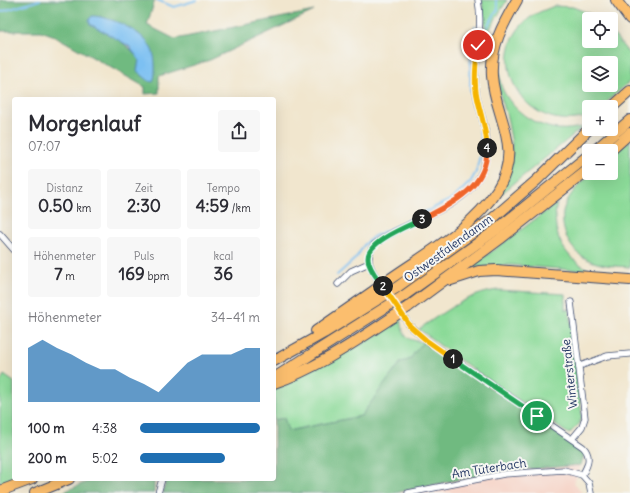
<!DOCTYPE html>
<html lang="de">
<head>
<meta charset="utf-8">
<style>
	:root { --surface:#fff; --page:#f7f7f7; --text:#2b2b33; --muted:#7c7c81; --accent:#1f6fb2 }
	body { margin:0; font-family:Delius,sans-serif; background:var(--page); color:var(--text); height:100vh; display:flex; flex-direction:column; font-size:15px; white-space:nowrap }
	* { box-sizing:border-box; margin:0 }
	p { font-size:13px; color:var(--muted) }
	.icon { flex:none; width:22px; height:22px; fill:none; stroke:currentColor; stroke-width:2; stroke-linecap:round; stroke-linejoin:round }
	.map { position:relative; flex:1; overflow:hidden }
	.panel { position:absolute; left:12px; top:97px; width:264px; height:384px; display:flex; flex-direction:column; background:var(--surface); border-radius:4px; box-shadow:0 4px 16px #0002 }
	.panel>* { flex:none }
	.fabs { position:absolute; left:582px; top:12px; display:grid; gap:8px }
	.fabs a { display:grid; place-items:center; width:36px; height:36px; border-radius:4px; background:var(--surface); box-shadow:0 4px 16px #0002; font-size:20px }
	.pin { position:absolute; display:grid; place-items:center; width:34px; height:34px; color:#fff; margin:-17px; border:2px solid #fff; border-radius:50%; box-shadow:0 1px 4px #0007 }
	.km { position:absolute; width:20px; height:20px; margin:-10px; border-radius:50%; background:#222; color:#fff; font-size:11px; line-height:20px; text-align:center }
	.round { display:grid; place-items:center; flex:none; width:42px; height:42px; border-radius:4px; background:var(--page) }
	.head { display:flex; align-items:center; justify-content:space-between; height:68px; padding:0 16px }
	h1 { font-size:22px; font-weight:700; line-height:30px }
	.stats { display:grid; grid-template-columns:repeat(3,1fr); gap:6px; height:68px; padding:4px 16px }
	.stats div { display:grid; align-content:center; border-radius:4px; background:var(--page); text-align:center }
	.stats b { font-size:17px; font-weight:700 }
	.stats small { font-size:11px; font-weight:400 }
	.stats p { font-size:11px }
	.chart { height:112px; padding:8px 16px }
	.chart p { display:flex; justify-content:space-between }
	.chart svg { width:100%; height:72px; margin-top:4px; fill:var(--accent); opacity:.7 }
	ul { padding:0 16px; list-style:none; font-size:13px }
	li { display:grid; grid-template-columns:64px 48px 1fr; align-items:center; height:30px }
	li i { height:10px; border-radius:5px; background:var(--accent) }
	.map>svg:first-child { display:block }
</style>
</head>
<body>
<div class="map">
<svg width="630" height="493" viewBox="0 0 630 493">
	<rect width="100%" height="100%" fill="#f6f6f2"/>
	<filter id="ink" filterUnits="userSpaceOnUse"><feTurbulence type="fractalNoise" baseFrequency=".025" numOctaves="2"/><feDisplacementMap in="SourceGraphic" scale="8" xChannelSelector="R" yChannelSelector="G"/><feConvolveMatrix kernelMatrix="1 2 1 2 8 2 1 2 1" color-interpolation-filters="sRGB"/></filter>
	<filter id="wash" filterUnits="userSpaceOnUse"><feTurbulence type="fractalNoise" baseFrequency=".012" numOctaves="4" result="noise"/><feDisplacementMap in="SourceGraphic" scale="16" xChannelSelector="R" yChannelSelector="G"/><feGaussianBlur stdDeviation="0.9" result="paint"/><feColorMatrix in="noise" values="0 0 0 0 0 0 0 0 0 0 0 0 0 0 0 0 0 1.4 0 .05"/><feComposite in="paint" operator="in"/></filter>
	<g filter="url(#wash)">
		<rect width="100%" height="100%" fill="#f1e6ce"/>
		<polygon fill="#f6d2c5" points="581,465 574,483 582,493 395,493 496,472"/>
		<g fill="#8bda98" stroke="#53847b" fill-rule="evenodd">
			<polygon points="482,0 507,0 486,35"/>
			<path d="M554,6l19,1 25,10 2,2h-11v22h22v-10l19,24v26l-29,26h-12v9c-69,22 -110,-67 -55,-101 6,-4 14,-6 20,-9zM589,63h22v22h-22z"/>
			<path d="M497,61c3,6 2,19 5,27 10,22 32,38 56,41 8,1 17,-1 25,-2l-82,67 11,-50 -5,-27 -9,-30z"/>
			<path d="M630,140v127c-16,-1 -31,-1 -45,-9 -18,-9 -28,-37 -19,-55 6,-12 16,-21 26,-30h19v-16z"/>
			<path d="M557,203c-6,29 5,53 31,66v2l-78,-6 -37,3 -1,-2z"/>
			<path d="M498,290l67,4v16l4,-1 13,107 -3,8 -10,10 -115,-78 -35,-27c25,-17 48,-35 79,-39z"/>
			<path d="M401,319c3,19 4,20 22,23l-14,18 -8,2 -40,54 -74,15 -3,-13 -10,2v-33l88,-43z"/>
			<polygon points="4,375 14,382 14,478 0,483 0,382"/>
		</g>
		<g fill="#70ba80" stroke="#46746f" fill-rule="evenodd">
			<path d="M0,0h155l-8,25 28,14 139,-28 -104,49 -51,16v17l-14,1v-7l-90,-51 -14,-5h-41zM100,16l17,7 22,11 3,42 -3,-16 -4,-7 -17,-14z"/>
			<polygon points="423,342 585,452 581,465 496,472 395,493 163,493 166,479 274,479 274,420 284,418 288,431 361,416 401,362 409,360"/>
			<polygon points="93,479 154,479 154,493 61,493"/>
		</g>
		<path fill="#7bc0f2" stroke="#4b78a8" d="M92,16c17,0 51,15 59,32 3,5 4,12 4,18 0,5 0,11 -2,16l-4,-1 -12,-10 2,-11 -10,-14 -39,-22 -1,-4z"/>
		<g fill="none" stroke-linecap="round" stroke-linejoin="round">
			<g stroke="#7bc0f2" stroke-width="2">
				<polyline points="157,0 174,7 197,0"/>
				<polyline points="0,12 40,0"/>
				<polyline points="487,27 498,9 496,0"/>
				<polyline points="337,275 356,258 364,245 373,237 454,198 471,181 476,172 482,147 477,113 470,91 471,47 475,27"/>
			</g>
		</g>
	</g>
	<g filter="url(#ink)">
		<g fill="none" stroke-linecap="round" stroke-linejoin="round">
			<g stroke="#3b4a6f" stroke-width="7">
				<g id="street">
					<polyline points="0,234 14,250"/>
					<polyline points="338,284 351,271 369,263"/>
					<path d="M383,287c-9,-14 -21,-26 -9,-42 37,-31 115,-36 113,-101 0,-18 -9,-35 -11,-53 -4,-31 8,-60 2,-91"/>
					<path d="M392,300l18,26 16,14 157,107c9,9 5,19 -1,28"/>
					<polyline points="571,302 585,418 582,427 572,439"/>
					<polyline points="580,366 607,356 630,354"/>
					<polyline points="158,493 162,479"/>
					<polyline points="408,493 504,474 564,470 582,475 589,483 591,493"/>
				</g>
			</g>
			<g stroke="#3b4a6f" stroke-width="12">
				<g id="highway">
					<polyline points="616,0 630,19"/>
					<polyline points="611,108 630,91"/>
					<polyline points="594,151 630,120"/>
					<polyline points="610,151 630,133"/>
					<path d="M390,279c37,-26 82,-50 107,-89 27,-43 -2,-72 -5,-114 -2,-29 11,-52 25,-76"/>
					<polyline points="451,280 479,271 496,270 630,280"/>
					<polyline points="396,288 492,219 537,180 589,129"/>
					<polyline points="402,297 496,230 589,155"/>
					<polyline points="408,307 500,239 589,169"/>
					<polyline points="316,331 375,290"/>
					<polyline points="274,361 324,333 380,298"/>
					<polyline points="274,378 386,307"/>
					<path d="M274,383c42,-14 82,-42 119,-66"/>
					<polyline points="0,491 32,479"/>
					<polyline points="35,493 69,479"/>
				</g>
			</g>
			<use href="#street" stroke="#fff" stroke-width="5.5"/>
			<use href="#highway" stroke="#fbbe6e" stroke-width="10"/>
			<g stroke="#3b4a6f" stroke-width="12" stroke-linecap="butt">
				<g id="highway-bridge">
					<polyline points="375,290 390,279"/>
					<polyline points="380,298 396,288"/>
					<polyline points="386,307 402,297"/>
					<polyline points="393,317 408,307"/>
				</g>
			</g>
			<use href="#highway-bridge" stroke="#fbbe6e" stroke-width="10"/>
		</g>
	</g>
	<g fill="none" stroke-linecap="round" stroke-linejoin="round" filter="url(#ink)">
		<g stroke="#fff" stroke-width="8">
			<polyline id="split-1" points="453,359 537,416"/>
		</g>
		<g stroke="#fff" stroke-width="8">
			<polyline id="split-2" points="383,286 410,326 426,340 453,359"/>
		</g>
		<g stroke="#fff" stroke-width="8">
			<path id="split-3" d="M383,286c-5,-7 -15,-18 -15,-28 0,-17 40,-32 54,-39"/>
		</g>
		<g stroke="#fff" stroke-width="8">
			<path id="split-4" d="M422,219c30,-15 66,-32 65,-71"/>
		</g>
		<g stroke="#fff" stroke-width="8">
			<path id="split-5" d="M478,45c-2,15 -4,31 -2,46 3,20 11,37 11,57"/>
		</g>
		<use href="#split-1" stroke="#22a559" stroke-width="5"/>
		<use href="#split-2" stroke="#f5b400" stroke-width="5"/>
		<use href="#split-3" stroke="#22a559" stroke-width="5"/>
		<use href="#split-4" stroke="#f0652b" stroke-width="5"/>
		<use href="#split-5" stroke="#f5b400" stroke-width="5"/>
	</g>
	<g text-anchor="middle" dominant-baseline="central" stroke-width="4" stroke-linejoin="round" paint-order="stroke">
		<g font-size="12" fill="#1b2f5e" stroke="#f6f6f2">
			<text transform="translate(448 248) rotate(-36)">Ostwestfalendamm</text>
			<text transform="translate(569 374) rotate(-96)">Winterstraße</text>
			<text transform="translate(489 468) rotate(-9)">Am Tüterbach</text>
		</g>
	</g>
</svg>
<div class="fabs">
<a><svg class="icon" aria-label="locate" viewBox="0 0 24 24"><circle cx="12" cy="12" r="6"/><path d="M12 2v4M12 18v4M2 12h4M18 12h4"/></svg></a>
<a><svg class="icon" aria-label="layers" viewBox="0 0 24 24"><path d="M12 4l9 5-9 5-9-5zM3 14l9 5 9-5"/></svg></a>
<a>+</a>
<a>−</a>
</div>
<div class="pin" style="left:537px;top:416px;background:#1e9e55"><svg class="icon" aria-label="arrive" viewBox="0 0 24 24"><path d="M6 21V4h12l-3 4 3 4H6"/></svg></div>
<div class="pin" style="left:478px;top:45px;background:#d93025"><svg class="icon" aria-label="check" viewBox="0 0 24 24"><path d="M5 12l5 5 9-10"/></svg></div>
<b class="km" style="left:453px;top:359px">1</b>
<b class="km" style="left:383px;top:286px">2</b>
<b class="km" style="left:422px;top:219px">3</b>
<b class="km" style="left:487px;top:148px">4</b>
<section class="panel">
<div class="head"><div><h1>Morgenlauf</h1><p>07:07</p></div><a class="round"><svg class="icon" aria-label="share" viewBox="0 0 24 24"><path d="M12 15V3M7 8l5-5 5 5M5 13v7h14v-7"/></svg></a></div>
<div class="stats">
<div><p>Distanz</p><b>0.50<small> km</small></b></div>
<div><p>Zeit</p><b>2:30</b></div>
<div><p>Tempo</p><b>4:59<small> /km</small></b></div>
</div>
<div class="stats">
<div><p>Höhenmeter</p><b>7<small> m</small></b></div>
<div><p>Puls</p><b>169<small> bpm</small></b></div>
<div><p>kcal</p><b>36</b></div>
</div>
<div class="chart"><p><span>Höhenmeter</span>34–41 m</p>
<svg viewBox="0 0 160 44" preserveAspectRatio="none"><path d="M0 44V11L10 6L20 11L30 15L40 20L50 24L60 24L70 29L80 33L90 38L100 29L110 20L120 15L130 15L140 15L150 11L160 11V44z"/></svg>
</div>
<ul>
<li><b>100 m</b>4:38<i style="width:100%"></i></li>
<li><b>200 m</b>5:02<i style="width:71%"></i></li>
</ul>
</section>
</div>
</body>
</html>
